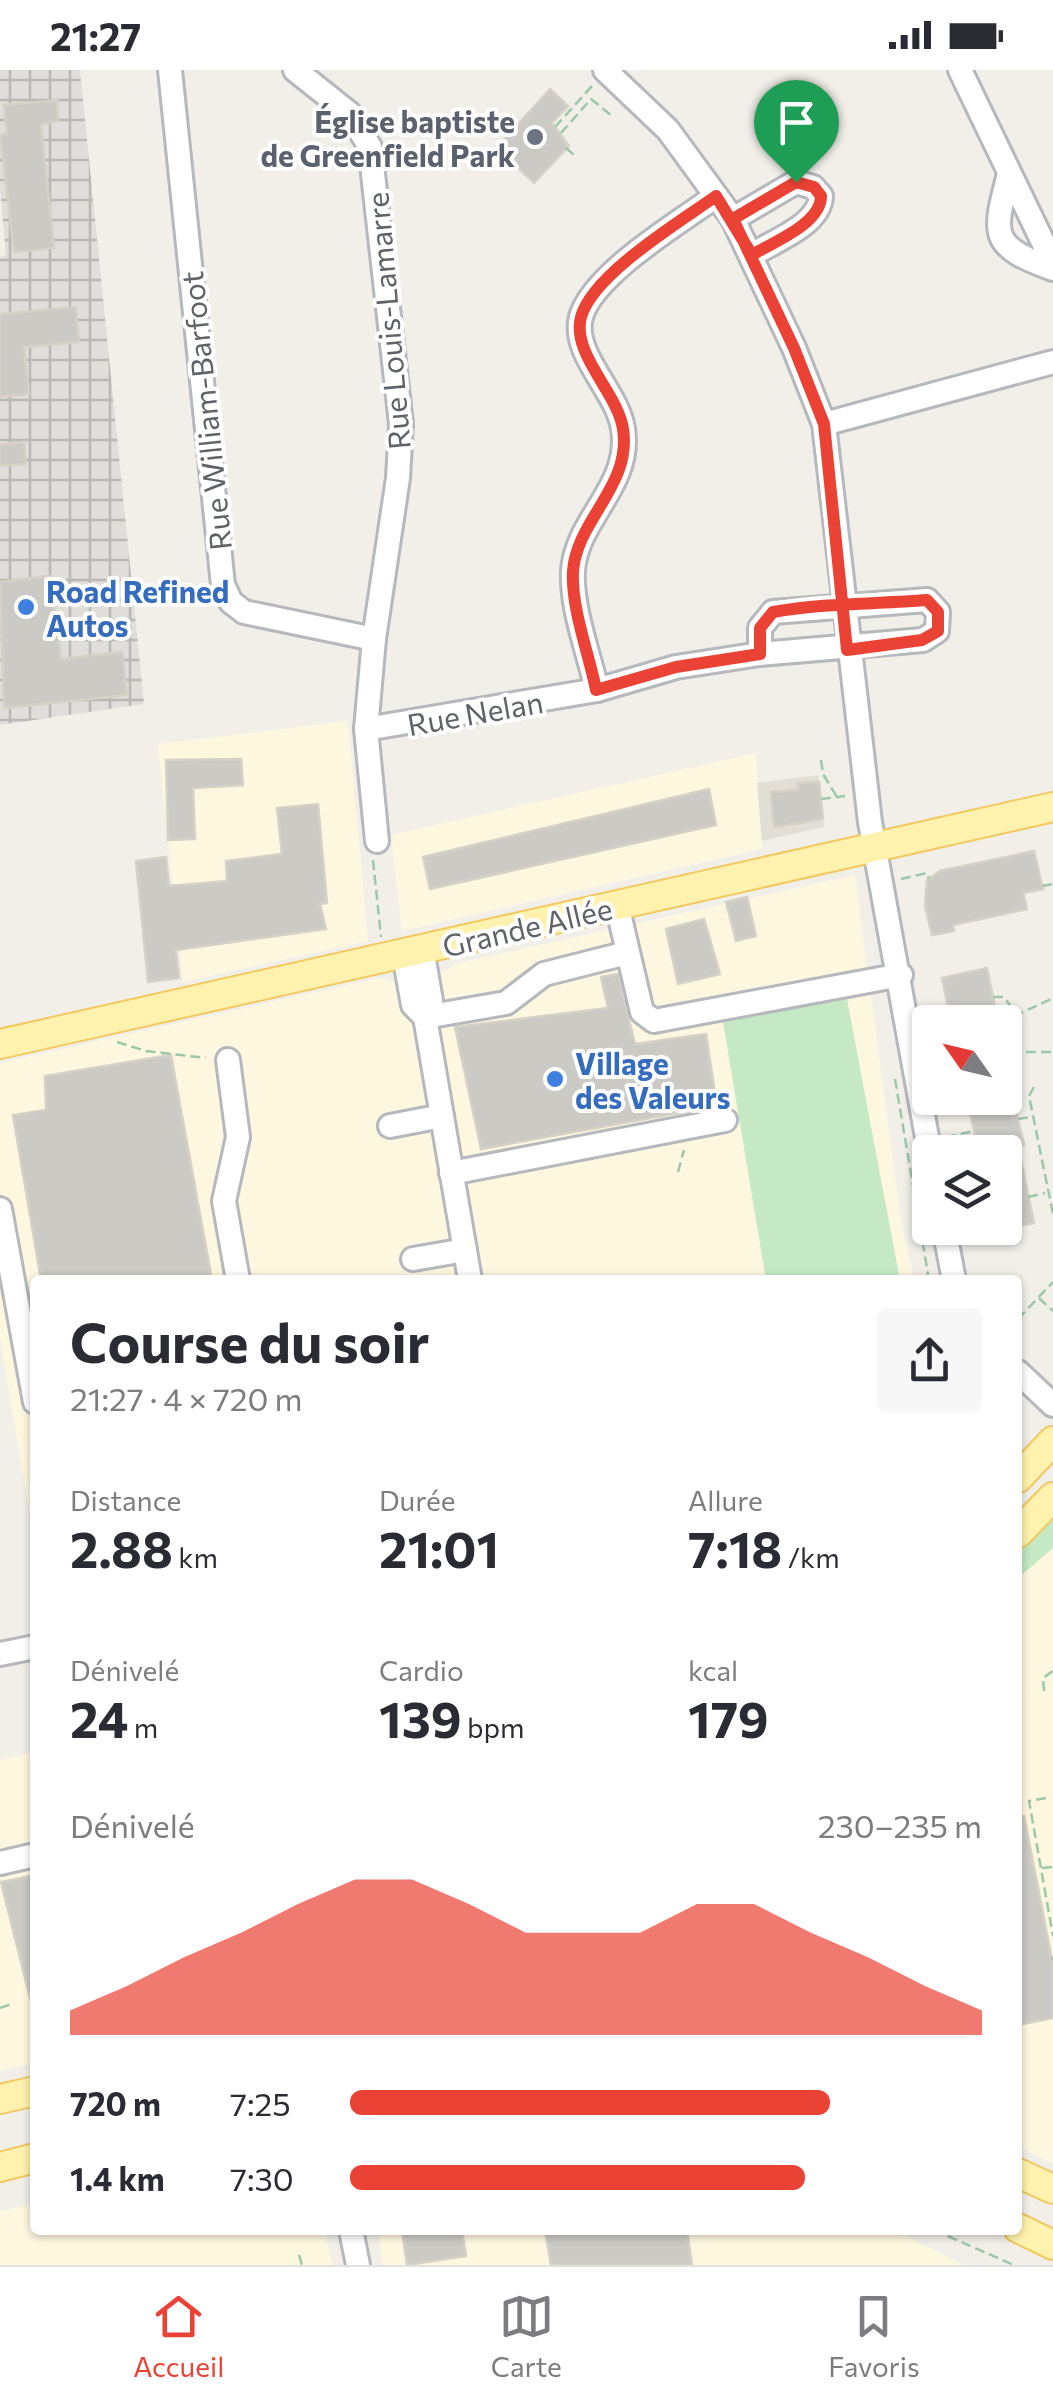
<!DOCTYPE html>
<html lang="fr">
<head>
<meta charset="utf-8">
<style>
	:root { --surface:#fff; --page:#f7f7f7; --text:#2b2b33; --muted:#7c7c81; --line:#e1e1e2; --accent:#ea4335 }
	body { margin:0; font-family:Commissioner,sans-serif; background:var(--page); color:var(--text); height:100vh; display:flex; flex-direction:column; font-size:38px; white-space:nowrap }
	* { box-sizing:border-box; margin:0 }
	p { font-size:32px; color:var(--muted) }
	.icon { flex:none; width:55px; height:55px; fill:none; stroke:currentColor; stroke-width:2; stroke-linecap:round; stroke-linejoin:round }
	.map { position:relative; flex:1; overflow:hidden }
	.side { position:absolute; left:30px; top:1205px; width:992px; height:960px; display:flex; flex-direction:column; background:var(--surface); border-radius:10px; box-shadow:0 2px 8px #0004 }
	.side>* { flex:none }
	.needle { width:65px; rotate:304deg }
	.tools { position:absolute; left:912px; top:935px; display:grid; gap:20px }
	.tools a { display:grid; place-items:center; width:110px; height:110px; border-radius:10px; background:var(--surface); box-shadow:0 2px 8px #0004; font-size:50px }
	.pin { position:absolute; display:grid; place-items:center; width:85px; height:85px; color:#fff; margin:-102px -42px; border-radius:50% 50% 50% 0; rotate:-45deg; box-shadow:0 0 10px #0007 }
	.pin .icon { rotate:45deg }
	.round { display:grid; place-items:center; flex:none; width:105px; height:105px; border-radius:10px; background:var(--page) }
	.head { display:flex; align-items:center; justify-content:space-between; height:170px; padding:0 40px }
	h1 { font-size:55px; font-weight:700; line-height:75px }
	.figures { display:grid; grid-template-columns:repeat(3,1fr); gap:15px; height:170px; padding:10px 40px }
	.figures div { display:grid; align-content:center }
	.figures b { font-size:50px; font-weight:700 }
	.figures small { font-size:28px; font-weight:400 }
	.figures p { font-size:28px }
	.chart { height:280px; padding:20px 40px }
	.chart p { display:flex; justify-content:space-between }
	.chart svg { width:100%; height:180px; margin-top:10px; fill:var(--accent); opacity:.7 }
	ul { padding:0 40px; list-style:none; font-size:32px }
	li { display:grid; grid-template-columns:160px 120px 1fr; align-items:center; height:75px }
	li i { height:25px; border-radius:12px; background:var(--accent) }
	.status { display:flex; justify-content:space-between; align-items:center; height:70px; padding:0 50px; background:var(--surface); direction:ltr }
	.status svg { height:28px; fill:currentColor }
	.tab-bar { display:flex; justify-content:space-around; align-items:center; height:140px; border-top:2px solid var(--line); background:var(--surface); font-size:28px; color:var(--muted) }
	.tab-bar a { display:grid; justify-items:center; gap:5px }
	.tab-bar .selected { color:var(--accent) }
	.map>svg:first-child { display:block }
</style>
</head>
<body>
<div class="status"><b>21:27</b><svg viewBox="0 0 49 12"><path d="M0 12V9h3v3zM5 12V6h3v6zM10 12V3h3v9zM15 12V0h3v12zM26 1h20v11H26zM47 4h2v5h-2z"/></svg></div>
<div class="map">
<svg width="1053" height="2195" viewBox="0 0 1053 2195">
	<defs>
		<pattern id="industrial-grid" width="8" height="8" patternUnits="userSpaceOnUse" patternTransform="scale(2.5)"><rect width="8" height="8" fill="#e0deda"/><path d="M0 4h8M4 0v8" fill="none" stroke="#b9b8b5"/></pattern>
	</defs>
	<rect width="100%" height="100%" fill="#f1efe8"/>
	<g fill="#fef7e0">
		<polygon points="348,651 368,871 183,912 158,674"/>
		<polygon points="756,683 762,779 402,861 391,765"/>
		<polygon points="855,805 901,1151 914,1210 35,1210 35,1473 0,1269 0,993 379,908 392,912 446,901 455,894"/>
		<polygon points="1053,1459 1053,2093 1018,2076 1018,1492"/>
		<polygon points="35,1682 35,1993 0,2001 0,1690"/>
		<polygon points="35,2134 35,2160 325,2160 332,2195 0,2195 0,2141"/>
		<polygon points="378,2160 894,2160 963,2195 383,2195"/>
	</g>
	<polygon fill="url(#industrial-grid)" points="0,0 80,0 144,634 0,655 0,187 6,186 0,118"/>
	<polygon fill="#e1ded6" points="818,705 824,757 762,771 757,713"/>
	<g fill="#c5e8c5">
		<polygon points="847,929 900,1210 766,1210 723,952"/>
		<polygon points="1053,1447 1053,1478 1018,1508 1018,1481"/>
	</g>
	<g fill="#cccac5" stroke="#d6d1c6" stroke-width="2.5">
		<polygon points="550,19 568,36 552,53 569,76 534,113 509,89 504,95 492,83"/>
		<polygon points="57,30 58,51 41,54 54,178 14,182 0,65 7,64 4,35"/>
		<polygon points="76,237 79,272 24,277 29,324 0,327 0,244"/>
		<polygon points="24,372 26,394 0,396 0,375"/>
		<polygon points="50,506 61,589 122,582 127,625 4,638 0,512"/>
		<polygon points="241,689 243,715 193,718 195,769 168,770 166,690"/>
		<polygon points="819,712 823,749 774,757 771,722 798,720 798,713"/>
		<polygon points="709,719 716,755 430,819 423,787"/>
		<polygon points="318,734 327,833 320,834 326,859 176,880 179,908 148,912 136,791 166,787 169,816 227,811 226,791 282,784 277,738"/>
		<polygon points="1034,781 1043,819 1023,823 1027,839 953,855 954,861 932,865 925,836 927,810 940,801"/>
		<polygon points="747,827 756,866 736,871 726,832"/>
		<polygon points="704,849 720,904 678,914 666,859"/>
		<polygon points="987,898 998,952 951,952 942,908"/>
		<polygon points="618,904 635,974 706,964 717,1036 481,1079 455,957 608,938 601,907"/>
		<polygon points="171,985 212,1210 41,1210 13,1045 46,1040 45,1006"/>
		<polygon points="1013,1028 1024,1075 1018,1076 1034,1153 1005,1159 1005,1079 979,1082 967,1030"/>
		<polygon points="1024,1746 1053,1895 1053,1948 1018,1955 1018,1747"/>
		<polygon points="35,1805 35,1928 30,1928 1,1812"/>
		<polygon points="402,2160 462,2160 466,2186 407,2195"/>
		<polygon points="545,2160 687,2160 692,2195 551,2195"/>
	</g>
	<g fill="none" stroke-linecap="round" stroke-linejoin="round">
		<g stroke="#b5b8bc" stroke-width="28">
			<g id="minor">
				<polyline points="170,0 223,515 231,532 244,542 374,569"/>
				<polyline points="295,0 349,43 370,77 401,354 398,408 374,569 366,659 377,771"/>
				<polyline points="605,0 668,60 733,149 794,278 824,354 870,752 930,1084"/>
				<polyline points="960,0 1053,193"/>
				<path d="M1009,104c-16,61 -20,72 44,95"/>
				<path d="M733,149l63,-37 17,5 8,9c-1,29 -48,45 -69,59"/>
				<polyline points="824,354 1053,292"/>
				<path d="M597,620c-8,-36 -26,-82 -24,-119 3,-52 59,-85 50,-142 -5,-37 -52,-75 -42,-112 12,-43 99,-95 135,-121"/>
				<polyline points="366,659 597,620 676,597 760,584 760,558 773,542 927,530 938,542 937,561 923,570 760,584"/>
				<polyline points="617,835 642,942 654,951 901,905"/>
				<polyline points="422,879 431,931 425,947 470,1210"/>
				<polyline points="404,884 413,935 425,947"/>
				<polyline points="425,947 506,933 544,904 627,883"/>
				<polyline points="228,990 238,1067 224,1131 238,1210"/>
				<polyline points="390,1056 442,1046"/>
				<polyline points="451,1103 725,1050"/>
				<polyline points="0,1139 35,1332"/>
				<polyline points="944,1158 954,1210"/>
				<polyline points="413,1189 465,1180"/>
				<polyline points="1018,1302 1053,1335"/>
				<polyline points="0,1584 35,1577"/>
				<polyline points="0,1793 35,1785"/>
				<polyline points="351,2160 358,2195"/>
			</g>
		</g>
		<g stroke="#f2c960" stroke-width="32">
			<g id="major">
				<polyline points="0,974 1053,737"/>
				<polyline points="1018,1408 1053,1371"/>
				<polyline points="1018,1463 1053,1427"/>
				<polyline points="0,2029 35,2021"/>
				<polyline points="0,2097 35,2088"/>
				<polyline points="1018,2103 1053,2119"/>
				<polyline points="1018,2158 1053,2175"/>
			</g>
		</g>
		<g stroke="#9cc7a9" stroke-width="2.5" stroke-dasharray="10 5" stroke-linecap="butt">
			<polyline points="555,57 592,16"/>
			<polyline points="561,63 591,29 611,45"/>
			<polyline points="566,78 574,85"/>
			<polyline points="821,690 823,704 837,727"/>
			<polyline points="821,729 845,726"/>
			<polyline points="373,790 381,867"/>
			<polyline points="901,809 927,803 929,809"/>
			<polyline points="1042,816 1053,814"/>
			<polyline points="993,927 1004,927 1017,945 1053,928"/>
			<polyline points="926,944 949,939"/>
			<polyline points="117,972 146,981 206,988"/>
			<polyline points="1026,982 1053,982"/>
			<polyline points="895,1009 929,1210"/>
			<polyline points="1034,1017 1029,1026 1053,1144"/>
			<polyline points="1018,1049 1031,1047"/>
			<polyline points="946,1067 974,1061"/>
			<polyline points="678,1102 684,1080"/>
			<polyline points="1028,1127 1045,1123"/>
			<polyline points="1039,1228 1053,1241"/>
			<polyline points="1018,1249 1053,1212"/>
			<polyline points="1044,1621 1043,1608 1053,1601"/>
			<polyline points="1046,1728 1029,1731 1053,1866"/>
			<polyline points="1042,1798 1053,1797"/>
			<polyline points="1051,1888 1053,1888"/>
			<polyline points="0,1938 11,1934"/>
			<polyline points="934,2160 1014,2195"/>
			<polyline points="299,2185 302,2195"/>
		</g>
		<use href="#minor" stroke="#fff" stroke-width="22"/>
		<use href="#major" stroke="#fff2af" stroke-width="28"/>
	</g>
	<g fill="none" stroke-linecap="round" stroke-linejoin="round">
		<g stroke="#fff" stroke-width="20">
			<path id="route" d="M796,112l-63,37 61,129 30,76 23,226 75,-10 16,-9v-19l-11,-12c-51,4 -104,3 -154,12l-13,16v26l-84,13 -80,23c-7,-36 -25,-82 -23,-119 4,-52 59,-85 50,-142 -5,-36 -52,-75 -42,-112 12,-43 99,-95 135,-121l36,59c21,-13 69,-31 69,-59l-7,-9 -18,-5"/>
		</g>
		<use href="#route" stroke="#ea4335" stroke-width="12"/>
	</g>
	<circle fill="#6b7280" stroke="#fff" stroke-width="4" cx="535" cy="67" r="10"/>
	<g fill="#3f7fe0" stroke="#fff" stroke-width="4">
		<circle cx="26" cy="537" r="10"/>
		<circle cx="555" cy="1009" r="10"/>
	</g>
	<g text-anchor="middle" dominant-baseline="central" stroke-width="8" stroke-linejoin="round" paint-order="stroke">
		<g font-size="30" font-weight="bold" fill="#5b616d" stroke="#fff" text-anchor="end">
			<text x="515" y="50">Église baptiste<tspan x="515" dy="34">de Greenfield Park</tspan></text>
		</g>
		<g font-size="30" fill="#5f6368" stroke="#fff">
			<text transform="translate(387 251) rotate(-95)">Rue Louis-Lamarre</text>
			<text transform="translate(205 341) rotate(-96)">Rue William-Barfoot</text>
			<text transform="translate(475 642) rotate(-10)">Rue Nelan</text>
			<text transform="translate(527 856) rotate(-13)">Grande Allée</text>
		</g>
		<g font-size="30" font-weight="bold" fill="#366cbe" stroke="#fff" text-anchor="start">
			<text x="46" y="520">Road Refined<tspan x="46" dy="34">Autos</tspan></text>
			<text x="575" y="992">Village<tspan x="575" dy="34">des Valeurs</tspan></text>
		</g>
	</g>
</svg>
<div class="tools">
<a><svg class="needle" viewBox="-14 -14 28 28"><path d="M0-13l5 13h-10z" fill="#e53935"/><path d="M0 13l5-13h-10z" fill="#7c7c81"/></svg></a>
<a><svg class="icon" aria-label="layers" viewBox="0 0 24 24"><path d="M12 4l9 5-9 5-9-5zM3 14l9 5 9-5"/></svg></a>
</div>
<div class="pin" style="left:796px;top:112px;background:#1e9e55"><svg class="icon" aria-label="arrive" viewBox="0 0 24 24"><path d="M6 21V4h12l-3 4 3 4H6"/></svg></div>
<section class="side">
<div class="head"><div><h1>Course du soir</h1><p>21:27 · 4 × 720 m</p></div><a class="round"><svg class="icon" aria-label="share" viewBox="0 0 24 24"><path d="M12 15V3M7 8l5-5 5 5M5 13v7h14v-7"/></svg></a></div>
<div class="figures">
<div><p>Distance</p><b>2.88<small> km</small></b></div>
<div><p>Durée</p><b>21:01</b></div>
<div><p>Allure</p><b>7:18<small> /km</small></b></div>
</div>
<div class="figures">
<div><p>Dénivelé</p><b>24<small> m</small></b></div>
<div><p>Cardio</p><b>139<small> bpm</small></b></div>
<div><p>kcal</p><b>179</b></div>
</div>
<div class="chart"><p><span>Dénivelé</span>230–235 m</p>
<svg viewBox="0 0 160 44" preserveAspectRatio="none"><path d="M0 44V38L10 32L20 25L30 19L40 12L50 6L60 6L70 12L80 19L90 19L100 19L110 12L120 12L130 19L140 25L150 32L160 38V44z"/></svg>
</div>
<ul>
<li><b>720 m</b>7:25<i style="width:76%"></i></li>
<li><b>1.4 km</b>7:30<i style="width:72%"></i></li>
</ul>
</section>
</div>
<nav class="tab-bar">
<a class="selected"><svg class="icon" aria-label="home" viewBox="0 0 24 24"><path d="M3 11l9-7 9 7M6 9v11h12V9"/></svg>Accueil</a>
<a><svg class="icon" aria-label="map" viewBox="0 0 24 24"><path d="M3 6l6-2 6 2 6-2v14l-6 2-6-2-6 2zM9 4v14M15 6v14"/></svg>Carte</a>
<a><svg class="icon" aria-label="saved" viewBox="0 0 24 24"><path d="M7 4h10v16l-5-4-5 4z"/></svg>Favoris</a>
</nav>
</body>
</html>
